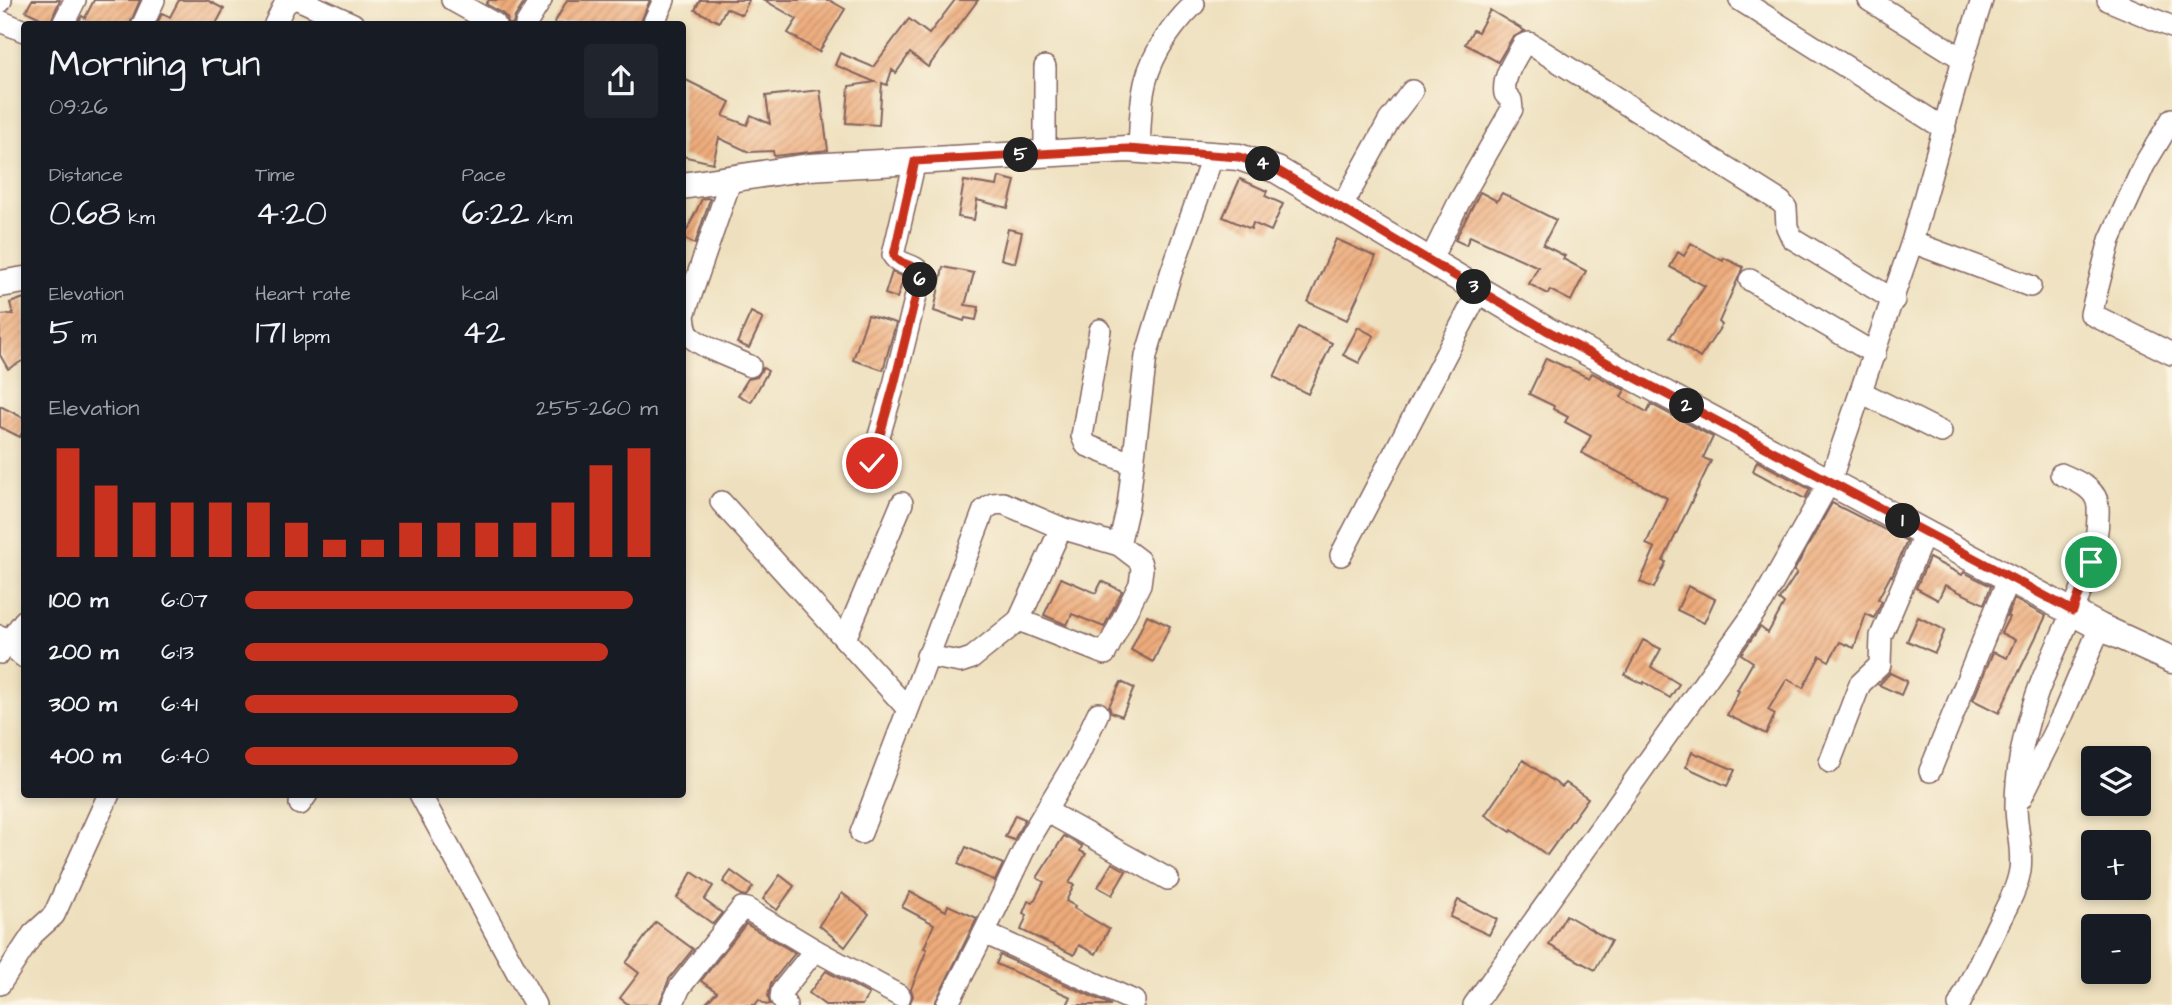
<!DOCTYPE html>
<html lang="en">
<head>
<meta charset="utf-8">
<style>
	:root { --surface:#171b24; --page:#20242c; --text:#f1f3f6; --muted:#9ea1a6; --accent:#c8321e }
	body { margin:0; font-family:"Architects Daughter",sans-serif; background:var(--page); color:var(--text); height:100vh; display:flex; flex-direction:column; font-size:26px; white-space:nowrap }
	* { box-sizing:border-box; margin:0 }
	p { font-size:23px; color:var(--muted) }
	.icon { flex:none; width:38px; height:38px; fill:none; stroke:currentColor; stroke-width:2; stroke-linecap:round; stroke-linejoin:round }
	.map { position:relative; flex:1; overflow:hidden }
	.panel { position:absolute; left:21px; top:21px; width:665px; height:777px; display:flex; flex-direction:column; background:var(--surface); border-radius:7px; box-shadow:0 4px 10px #0003 }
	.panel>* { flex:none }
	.fabs { position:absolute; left:2081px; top:746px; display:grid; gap:14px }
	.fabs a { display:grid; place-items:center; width:70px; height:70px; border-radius:7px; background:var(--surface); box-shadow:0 4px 10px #0003; font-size:35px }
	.pin { position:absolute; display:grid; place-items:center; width:60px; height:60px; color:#fff; margin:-30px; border:4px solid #fff; border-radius:50%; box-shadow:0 2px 7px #0007 }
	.km { position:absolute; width:35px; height:35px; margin:-18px; border-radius:50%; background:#222; color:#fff; font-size:19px; line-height:35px; text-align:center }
	.round { display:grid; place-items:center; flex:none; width:74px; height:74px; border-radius:7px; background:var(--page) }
	.headline { display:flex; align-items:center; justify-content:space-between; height:119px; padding:0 28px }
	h1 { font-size:38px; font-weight:600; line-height:52px }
	.stats { display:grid; grid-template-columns:repeat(3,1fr); gap:10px; height:119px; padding:7px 28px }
	.stats div { display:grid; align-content:center }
	.stats b { font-size:35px; font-weight:600 }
	.stats small { font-size:19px; font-weight:400 }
	.stats p { font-size:19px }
	.chart { height:196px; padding:14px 28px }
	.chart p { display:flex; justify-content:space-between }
	.chart svg { width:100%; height:126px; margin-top:7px; stroke:var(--accent); stroke-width:6 }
	ul { padding:0 28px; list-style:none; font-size:23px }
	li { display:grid; grid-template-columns:112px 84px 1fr; align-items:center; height:52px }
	li i { height:18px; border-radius:9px; background:var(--accent) }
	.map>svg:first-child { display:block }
</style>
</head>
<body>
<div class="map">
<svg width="2172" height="1005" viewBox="0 0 2172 1005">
	<defs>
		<pattern id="building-hatch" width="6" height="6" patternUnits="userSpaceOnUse" patternTransform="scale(1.75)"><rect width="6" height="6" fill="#eeac7b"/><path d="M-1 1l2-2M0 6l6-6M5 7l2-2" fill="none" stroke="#c38b65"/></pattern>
	</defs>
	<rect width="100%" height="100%" fill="#fcf5e5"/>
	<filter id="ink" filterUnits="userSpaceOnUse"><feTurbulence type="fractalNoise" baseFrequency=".0143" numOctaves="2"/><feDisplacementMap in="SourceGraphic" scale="14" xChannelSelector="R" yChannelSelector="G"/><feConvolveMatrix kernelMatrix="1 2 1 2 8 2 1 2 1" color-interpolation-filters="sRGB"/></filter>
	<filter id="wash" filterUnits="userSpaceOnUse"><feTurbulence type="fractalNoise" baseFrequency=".00686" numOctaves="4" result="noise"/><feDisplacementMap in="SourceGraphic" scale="28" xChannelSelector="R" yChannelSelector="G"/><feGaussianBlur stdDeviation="1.57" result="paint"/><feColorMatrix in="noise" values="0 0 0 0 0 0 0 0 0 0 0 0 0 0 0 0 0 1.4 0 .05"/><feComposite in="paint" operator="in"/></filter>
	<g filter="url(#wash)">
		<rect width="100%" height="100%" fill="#eee0be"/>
		<g id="blocks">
			<g fill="url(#building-hatch)">
				<polygon points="32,0 60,0 50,23 26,11"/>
				<polygon points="94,0 140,0 130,24 77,24 82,16 85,18"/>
				<polygon points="179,0 207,0 224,9 216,24 157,24 162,13 170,17"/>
				<polygon points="489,0 526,0 515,17 513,24 508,24 507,18 502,13 486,4"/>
				<polygon points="567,0 650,0 640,24 554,24"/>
				<polygon points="700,0 749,0 742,15 726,8 719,22 695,10"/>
				<polygon points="764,0 829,0 845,9 819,52 788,33 797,19"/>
				<polygon points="955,0 978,0 928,67 910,53 896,73 892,70 887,85 882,83 879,125 846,123 849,86 875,82 835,65 840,53 873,67 909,19 929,34"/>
				<polygon points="1490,10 1525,31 1512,38 1498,62 1465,44 1473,30 1478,32"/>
				<polygon points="682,78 730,102 723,116 747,125 751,115 770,124 766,96 820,90 828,150 774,156 773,151 749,152 719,138 713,163 682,156"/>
				<polygon points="999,177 1015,181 1008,208 977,200 974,220 958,217 964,181 997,186"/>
				<polygon points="1240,179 1267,191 1265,196 1283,204 1271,231 1253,223 1251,229 1223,217"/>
				<polygon points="1480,192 1497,201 1502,193 1556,220 1543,245 1565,256 1563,259 1586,271 1571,301 1550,290 1548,294 1529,284 1538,267 1470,236 1466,245 1455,240"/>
				<polygon points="707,198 710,199 695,244 683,238 702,199"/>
				<polygon points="1008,229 1022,232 1015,263 1001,259"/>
				<polygon points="1336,239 1376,257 1347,320 1308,302"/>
				<polygon points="1691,243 1723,261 1724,258 1743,267 1719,322 1722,325 1700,358 1670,337 1705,286 1670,267 1678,252 1684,256"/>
				<polygon points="943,267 974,273 965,305 979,307 976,320 965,318 964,321 934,311"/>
				<polygon points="892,272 904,277 897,298 885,294"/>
				<polygon points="24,298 24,360 8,369 0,355 0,315 13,314 10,303"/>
				<polygon points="751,312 763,318 749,348 737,343"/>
				<polygon points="868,315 896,323 883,370 853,360"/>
				<polygon points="1298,327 1332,343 1308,394 1274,377"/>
				<polygon points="1358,327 1374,336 1359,363 1343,355"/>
				<polygon points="1546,358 1589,378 1592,373 1625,390 1621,397 1647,412 1651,404 1713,437 1703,458 1711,461 1663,561 1666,562 1654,588 1640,582 1655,548 1646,544 1667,498 1582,453 1591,436 1565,422 1568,417 1553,409 1554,406 1529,394"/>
				<polygon points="763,368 768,371 751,402 738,395 748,379 757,377"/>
				<polygon points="0,406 24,418 24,427 20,437 0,427"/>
				<polygon points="1757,461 1810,489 1805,499 1753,471"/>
				<polygon points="1832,503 1907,541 1892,576 1891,575 1878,599 1882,601 1874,618 1866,614 1854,648 1840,642 1829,661 1820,656 1803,688 1787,679 1768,710 1775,714 1766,734 1727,715 1739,691 1737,690 1753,662 1741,654 1760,627 1768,633 1784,604 1779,600 1797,573 1794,571"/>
				<polygon points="1929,558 1962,575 1964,572 1991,586 1984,604 1945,585 1938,600 1916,588"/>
				<polygon points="1061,578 1096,593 1102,581 1122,591 1104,627 1072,614 1067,625 1044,615"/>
				<polygon points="1688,586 1715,599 1704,623 1677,610"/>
				<polygon points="2014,599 2046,616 1999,713 1973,700 1993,652 2007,658 2015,640 2001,633 2009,617 2007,616"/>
				<polygon points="1147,615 1170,626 1153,662 1131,650"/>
				<polygon points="1918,617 1945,630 1935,653 1907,641"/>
				<polygon points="1643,640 1661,649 1651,667 1679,684 1670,698 1644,682 1643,684 1625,675"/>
				<polygon points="1890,673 1907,681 1901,695 1879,685"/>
				<polygon points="1121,682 1134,688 1122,716 1111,712 1109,706"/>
				<polygon points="1692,752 1735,770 1727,786 1686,767"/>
				<polygon points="1523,760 1562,787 1566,783 1588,798 1547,855 1512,830 1511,832 1485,815"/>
				<polygon points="1015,815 1025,819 1014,840 1005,837"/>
				<polygon points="1064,836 1082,846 1080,851 1086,854 1069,883 1074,885 1066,901 1075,906 1074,908 1109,929 1096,954 1079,945 1074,955 1021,930 1027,915 1023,913 1028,901 1033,903 1044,882 1037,878"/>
				<polygon points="966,847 1003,864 995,881 958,864"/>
				<polygon points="1112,863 1126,871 1112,895 1098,887"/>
				<polygon points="731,871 753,887 746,896 741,895 723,882"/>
				<polygon points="692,872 713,886 704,900 722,913 713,924 677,898"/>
				<polygon points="780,875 794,886 777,910 763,899"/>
				<polygon points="910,892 946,911 948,905 977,918 934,1005 909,1005 913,996 911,989 927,949 924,948 934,924 902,907"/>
				<polygon points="842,893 869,914 845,947 819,925"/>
				<polygon points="1458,900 1497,919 1489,935 1450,917"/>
				<polygon points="1566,915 1611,941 1595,970 1549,945"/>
				<polygon points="656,922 693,949 669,979 659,1005 629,1005 620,998 639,973 626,963"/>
				<polygon points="746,924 795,953 771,983 768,996 770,1004 766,1005 759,1000 755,1005 704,1005 717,992 701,981"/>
				<polygon points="1000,955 1111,1005 1067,1005 1071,997 996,964"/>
				<polygon points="826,971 869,994 862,1005 825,1005 809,993"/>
			</g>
		</g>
	</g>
	<g filter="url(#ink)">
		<use href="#blocks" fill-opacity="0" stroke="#83635e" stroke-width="2"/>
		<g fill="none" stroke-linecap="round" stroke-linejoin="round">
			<g stroke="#83635e" stroke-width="24">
				<g id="minor">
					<polyline points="300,0 353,24"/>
					<polyline points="452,0 495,24"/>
					<polyline points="1740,0 1945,129"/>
					<polyline points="1869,0 1963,59"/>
					<polyline points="2108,0 2172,27"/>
					<polyline points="0,2 1,0"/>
					<polyline points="0,21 24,31"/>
					<polyline points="63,24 75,0"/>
					<polyline points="143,24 154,0"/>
					<polyline points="275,24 285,4 291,0"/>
					<polyline points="526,24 541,0"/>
					<polyline points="653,24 664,0"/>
					<polyline points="1045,67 1045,154"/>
					<polyline points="2172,119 2144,165 2110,240 2091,314 2172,354"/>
					<path d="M1139,150c1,-19 1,-38 4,-56 5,-35 27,-66 51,-90"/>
					<path d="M731,179l-47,136c1,9 1,16 7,22 12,11 44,22 59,29"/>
					<polyline points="1341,208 1389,121 1412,91"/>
					<polyline points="1912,242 2030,286"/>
					<path d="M1430,261l29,-59 53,-93 -1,-9 -6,-6c-3,-17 10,-35 18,-49l6,-2 252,159 5,6 1,19 5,11 102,62"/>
					<polyline points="1750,280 1875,354"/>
					<polyline points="1100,330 1082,436 1086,445 1133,464"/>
					<polyline points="1861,392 1941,432"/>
					<path d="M871,463l23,-78 27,-110c-5,-12 -22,-9 -28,-20l22,-94"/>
					<polyline points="721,502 907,708"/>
					<polyline points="1119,545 1128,506 1146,356 1171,273 1213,155"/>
					<polyline points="1341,555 1479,291"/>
					<polyline points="0,636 24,657"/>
					<polyline points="845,639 902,503"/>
					<polyline points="0,653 24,621"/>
					<polyline points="927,656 960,662 972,658 1019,620 1061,528"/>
					<polyline points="1830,762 1860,684 1880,665 1881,636 1925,533"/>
					<polyline points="1930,771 2009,577"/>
					<polyline points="420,794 535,1005"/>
					<polyline points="2021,798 2063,714 2100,627"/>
					<polyline points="300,804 307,794"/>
					<polyline points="1046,811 1168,879"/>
					<polyline points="861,833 984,510 993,504 1003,503 1061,528 1119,545 1140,561 1142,569 1140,584 1105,654 1019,620"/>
					<polyline points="984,933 1134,1001"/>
					<polyline points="0,984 33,934 54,915 109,794"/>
					<polyline points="672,1005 680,987 742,908 747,909 815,950 900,996"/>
					<polyline points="786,1005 781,998 782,991 815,950"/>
					<polyline points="947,1005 984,933 1031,835 1076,760 1098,713"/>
					<polyline points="1474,1005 1762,602 1830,481 1912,242 1963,59 1982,0"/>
					<path d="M1959,1005c13,-27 26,-54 39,-81 9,-18 19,-35 22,-54 3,-21 -4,-43 -4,-64 0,-36 8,-74 20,-109 20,-60 65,-124 62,-190 -1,-19 -22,-26 -37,-33"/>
				</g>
			</g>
			<g stroke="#83635e" stroke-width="29">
				<g id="major">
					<polyline points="682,186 809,167 1127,149 1239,157 1277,170 1546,330 2100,627 2172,660"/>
					<polyline points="0,284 24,280"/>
				</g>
			</g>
			<use href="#minor" stroke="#fff" stroke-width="21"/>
			<use href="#major" stroke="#fff" stroke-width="26"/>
		</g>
	</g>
	<g fill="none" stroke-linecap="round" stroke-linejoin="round" filter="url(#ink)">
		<g stroke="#fff" stroke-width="14">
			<path id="route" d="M872,463l22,-78 27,-110c-5,-12 -22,-9 -27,-20l21,-94 212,-12 112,8 38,13 269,160 527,281 18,-49"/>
		</g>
		<use href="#route" stroke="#c8321e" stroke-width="9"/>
	</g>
</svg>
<div class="fabs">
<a><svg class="icon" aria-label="layers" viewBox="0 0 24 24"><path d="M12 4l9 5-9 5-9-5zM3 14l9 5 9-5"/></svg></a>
<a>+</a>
<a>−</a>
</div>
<div class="pin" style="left:2091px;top:562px;background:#1e9e55"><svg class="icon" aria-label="arrive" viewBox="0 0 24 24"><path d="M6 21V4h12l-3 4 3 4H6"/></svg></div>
<div class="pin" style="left:872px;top:463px;background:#d93025"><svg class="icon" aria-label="check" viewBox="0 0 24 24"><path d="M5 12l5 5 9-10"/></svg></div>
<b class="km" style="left:1903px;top:521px">1</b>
<b class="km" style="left:1687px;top:406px">2</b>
<b class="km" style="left:1474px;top:287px">3</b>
<b class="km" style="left:1263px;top:164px">4</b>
<b class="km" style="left:1021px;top:155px">5</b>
<b class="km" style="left:920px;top:280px">6</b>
<section class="panel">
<div class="headline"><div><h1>Morning run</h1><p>09:26</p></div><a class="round"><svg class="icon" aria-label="share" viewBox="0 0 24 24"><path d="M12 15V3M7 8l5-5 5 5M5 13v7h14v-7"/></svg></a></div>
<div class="stats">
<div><p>Distance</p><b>0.68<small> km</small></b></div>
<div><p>Time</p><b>4:20</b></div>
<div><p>Pace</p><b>6:22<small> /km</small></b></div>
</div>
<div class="stats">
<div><p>Elevation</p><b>5<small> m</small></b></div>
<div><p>Heart rate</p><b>171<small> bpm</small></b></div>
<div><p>kcal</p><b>42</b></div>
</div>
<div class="chart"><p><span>Elevation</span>255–260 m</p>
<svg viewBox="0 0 160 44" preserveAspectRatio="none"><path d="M5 44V6M15 44V19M25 44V25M35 44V25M45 44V25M55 44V25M65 44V32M75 44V38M85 44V38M95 44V32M105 44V32M115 44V32M125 44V32M135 44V25M145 44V12M155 44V6"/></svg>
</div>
<ul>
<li><b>100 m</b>6:07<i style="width:94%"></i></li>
<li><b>200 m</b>6:13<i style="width:88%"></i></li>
<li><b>300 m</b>6:41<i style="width:66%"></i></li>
<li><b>400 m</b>6:40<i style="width:66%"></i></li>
</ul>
</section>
</div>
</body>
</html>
